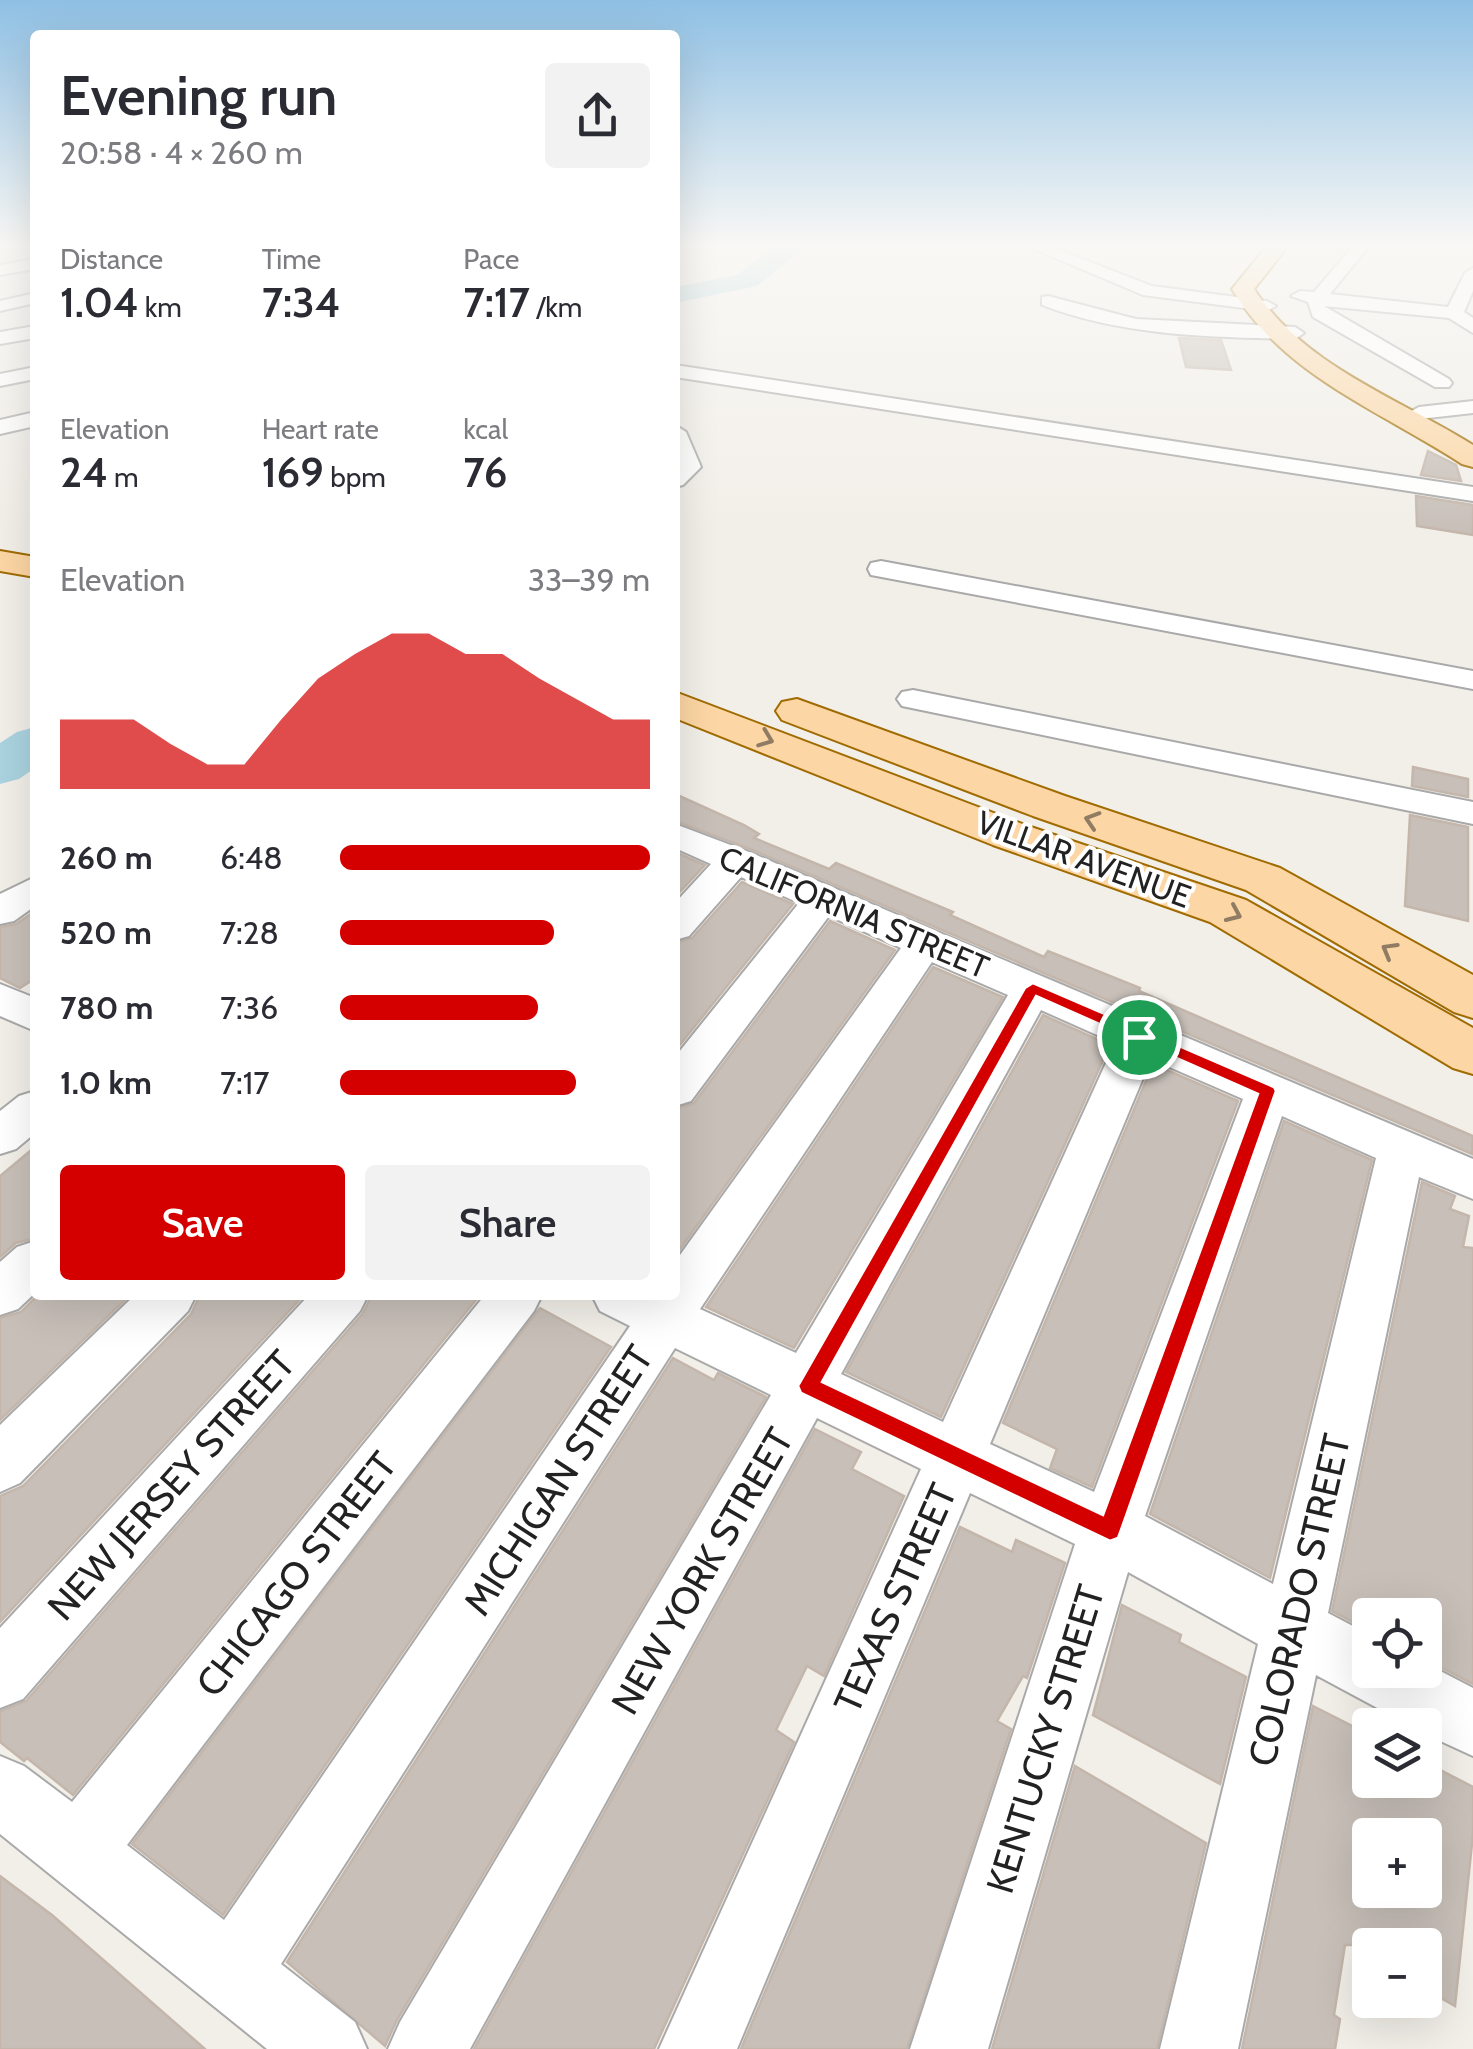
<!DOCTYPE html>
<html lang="en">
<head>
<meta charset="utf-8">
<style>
	:root { --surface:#fff; --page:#f2f2f3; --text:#2b2b33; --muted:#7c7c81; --accent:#d40000 }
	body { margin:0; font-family:Cabin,sans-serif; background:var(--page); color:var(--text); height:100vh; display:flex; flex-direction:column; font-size:38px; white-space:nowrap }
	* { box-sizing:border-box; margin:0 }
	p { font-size:32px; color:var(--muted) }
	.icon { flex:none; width:55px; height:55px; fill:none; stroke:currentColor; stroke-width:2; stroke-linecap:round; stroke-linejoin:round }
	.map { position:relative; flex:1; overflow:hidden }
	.side { position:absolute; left:30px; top:30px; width:650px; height:1270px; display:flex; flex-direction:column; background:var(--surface); border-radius:10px; box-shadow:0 10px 40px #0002 }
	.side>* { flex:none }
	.controls { position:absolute; left:1352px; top:1598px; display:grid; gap:20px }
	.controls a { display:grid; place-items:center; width:90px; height:90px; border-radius:10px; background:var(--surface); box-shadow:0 10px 40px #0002; font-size:50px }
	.pin { position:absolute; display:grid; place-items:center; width:85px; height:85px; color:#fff; margin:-42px; border:5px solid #fff; border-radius:50%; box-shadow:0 2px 10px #0007 }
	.round { display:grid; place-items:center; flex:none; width:105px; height:105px; border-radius:10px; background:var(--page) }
	.head { display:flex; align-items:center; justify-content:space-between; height:170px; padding:0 30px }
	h1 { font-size:55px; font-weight:600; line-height:75px }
	.figures { display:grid; grid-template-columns:repeat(3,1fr); gap:15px; height:170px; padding:10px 30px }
	.figures div { display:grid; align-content:center }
	.figures b { font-size:42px; font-weight:600 }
	.figures small { font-size:28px; font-weight:400 }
	.figures p { font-size:28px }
	.chart { height:280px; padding:20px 30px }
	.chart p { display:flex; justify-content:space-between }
	.chart svg { width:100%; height:180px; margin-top:10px; fill:var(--accent); opacity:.7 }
	.cta { display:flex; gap:20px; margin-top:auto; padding:20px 30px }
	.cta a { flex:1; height:115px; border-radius:10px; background:var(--accent); color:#fff; font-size:40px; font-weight:600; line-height:115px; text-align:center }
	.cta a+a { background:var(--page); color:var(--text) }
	ul { padding:0 30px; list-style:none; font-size:32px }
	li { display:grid; grid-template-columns:160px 120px 1fr; align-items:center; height:75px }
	li i { height:25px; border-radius:12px; background:var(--accent) }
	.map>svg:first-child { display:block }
</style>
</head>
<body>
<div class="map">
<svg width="1473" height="2049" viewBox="0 0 1473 2049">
	<rect width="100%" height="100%" fill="#f2efe9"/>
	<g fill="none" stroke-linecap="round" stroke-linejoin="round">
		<g fill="#aad3df" fill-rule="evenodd">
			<polygon points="776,246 807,246 757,286 675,303 675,287 737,275"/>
			<polygon points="35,727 35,768 19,779 0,784 0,743 17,732"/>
		</g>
	</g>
	<g fill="#c7bfb8" stroke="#c4b6ab" stroke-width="2.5" fill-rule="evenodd">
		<polygon points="1179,338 1221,340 1231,370 1186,367"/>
		<polygon points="1428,451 1456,465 1461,481 1421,475"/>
		<polygon points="1416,496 1473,505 1473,535 1417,526"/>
		<polygon points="1413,767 1468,779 1468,797 1412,786"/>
		<polygon points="675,794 744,825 759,834 754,838 829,869 836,863 953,912 950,915 1044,957 1048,951 1140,988 1139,991 1473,1136 1472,1154 750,849 675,821"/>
		<polygon points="1410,815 1468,827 1468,921 1405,906"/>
		<polygon points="675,852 705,865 675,897"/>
		<polygon points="742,882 793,904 675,1051 675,943 692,938"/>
		<polygon points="35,911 35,978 20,988 0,978 0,927 16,924"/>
		<polygon points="830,921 895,950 675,1256 675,1109 694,1103"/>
		<polygon points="933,967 1003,997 794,1348 706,1307"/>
		<polygon points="1043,1015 1110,1045 941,1417 846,1372"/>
		<polygon points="1153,1064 1238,1101 1092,1487 1050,1468 1057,1449 1003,1423"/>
		<polygon points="1284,1121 1372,1160 1270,1578 1150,1514"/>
		<polygon points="35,1147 35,1238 16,1243 0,1257 0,1176"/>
		<polygon points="1422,1182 1455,1196 1450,1209 1469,1216 1463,1247 1473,1248 1473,1684 1425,1659 1425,1615 1370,1615 1370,1631 1332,1611"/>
		<polygon points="38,1295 130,1295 0,1420 0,1318 21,1312"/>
		<polygon points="200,1295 304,1295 0,1622 0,1496 23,1486 191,1314"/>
		<polygon points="372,1295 480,1295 73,1795 27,1758 24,1761 0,1742 0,1711 26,1701 363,1313"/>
		<polygon points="540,1308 611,1347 223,1915 132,1844"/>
		<polygon points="673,1358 714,1380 718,1373 766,1397 397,2020 385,2046 287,1962"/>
		<polygon points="815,1429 861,1452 852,1469 904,1496 824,1676 807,1666 776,1730 794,1742 654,2049 474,2049"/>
		<polygon points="960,1527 1012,1552 1016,1540 1065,1563 1027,1678 1023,1676 997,1721 1011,1729 907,2049 741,2049"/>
		<polygon points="1122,1605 1181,1635 1179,1642 1246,1677 1220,1784 1093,1715"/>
		<path d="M1313,1706l57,29v45h55v-18l48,25v47l-18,172 -30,-17v-44h-80l-11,70 6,4 -5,30h-93zM1370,1835h55v55h-55z"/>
		<polygon points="1075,1766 1206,1843 1157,2049 992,2049"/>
		<polygon points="0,1876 52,1915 205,2049 0,2049"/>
	</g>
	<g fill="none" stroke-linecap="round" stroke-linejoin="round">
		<g stroke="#a9a9a9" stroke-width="4">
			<g id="minor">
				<polygon points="1027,246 1049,246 1152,286 1267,301 1276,306 1267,311 1143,295"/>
				<polygon points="1353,246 1369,246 1330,294 1448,307 1465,273 1473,268 1473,291 1464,312 1473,318 1473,333 1449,318 1324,306 1449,379 1452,383 1449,387 1435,387 1313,317 1308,302 1291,296 1300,291 1314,292"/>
				<polygon points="35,259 35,269 0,275 0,265"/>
				<polygon points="35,293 35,303 0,311 0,301"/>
				<path d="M1048,296l88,23 159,8 9,6 -9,6c-86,-2 -172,-3 -253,-34v-8z"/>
				<polygon points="35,326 35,338 0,344 0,332"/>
				<polygon points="675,365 1473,487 1473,501 675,377"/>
				<polygon points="35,367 35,379 0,386 0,374"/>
				<polygon points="1473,401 1473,413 1419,419 1408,413 1419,407"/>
				<polygon points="35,412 35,426 0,434 0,420"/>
				<polygon points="675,425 686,432 701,467 683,485 675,487"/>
				<polygon points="881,561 1473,671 1473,689 871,575 868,569 871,563"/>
				<polygon points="913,690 1473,802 1473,824 902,706 897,699 902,692"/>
				<path d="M675,824l74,28 724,307v40l-54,-22 -91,436 42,22v35h55v-7l48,25v68l-48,-22v-9h-16l-93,-50 -78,374h-78l98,-405 -130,-72 -140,477h-78l165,-505 -105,-51 -233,556h-78l262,-580 -104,-51 -347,631h-82l12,-27 371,-627 -96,-47 -394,616 74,58 12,27h-100l-267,-215v-78l24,10 48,36 413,-507h57l-8,16 -407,534 97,75 406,-594 -30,-15 -8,-16h83v-33l226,-314 -72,-32 -138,185 -16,5v-49l124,-154 -58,-26 -52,59 -14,4v-37l36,-39 -36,-16zM932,962l76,33 -212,358 -96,-44zM1041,1010l74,33 -172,379 -102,-48zM1151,1059l92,40 -149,393 -104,-48zM1282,1116l94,42 -103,426 -128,-68z"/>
				<polygon points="35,877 35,906 14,921 0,924 0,894"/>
				<polygon points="0,984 35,998 35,1031 0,1016"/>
				<polygon points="35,1091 35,1133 16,1149 0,1154 0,1111 19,1096"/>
				<polygon points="35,1241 35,1293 18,1309 0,1315 0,1262 17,1247"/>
				<polygon points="135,1295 196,1295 188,1311 20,1483 0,1492 0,1425"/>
				<polygon points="309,1295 368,1295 360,1311 23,1699 0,1708 0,1628"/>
			</g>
		</g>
		<g stroke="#a06b00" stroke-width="4">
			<g id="major">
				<path d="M1267,246h21l-34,43c50,77 144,109 219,156v22l-11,-3c-81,-53 -178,-88 -230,-175z"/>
				<polygon points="0,551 35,557 35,577 0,571"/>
				<polygon points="675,692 1025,825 1246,900 1473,1028 1473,1074 1453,1068 1210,922 993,845 675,718"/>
				<polygon points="797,699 1065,796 1280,868 1473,975 1473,1018 1454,1012 1246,890 1033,816 782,720 776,711 782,702"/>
			</g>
		</g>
		<use href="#minor" fill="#fff" fill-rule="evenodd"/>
		<use href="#major" fill="#fcd6a4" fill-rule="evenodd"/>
	</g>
	<defs><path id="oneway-chevron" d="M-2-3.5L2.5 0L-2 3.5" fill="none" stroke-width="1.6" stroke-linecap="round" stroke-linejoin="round" transform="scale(2.5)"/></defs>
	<g stroke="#8f7c63">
		<use href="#oneway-chevron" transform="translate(766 739) rotate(21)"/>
		<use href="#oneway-chevron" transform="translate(1092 820) rotate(-162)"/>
		<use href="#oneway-chevron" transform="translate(1234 914) rotate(24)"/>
		<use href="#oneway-chevron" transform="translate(1389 950) rotate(-150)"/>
	</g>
	<linearGradient id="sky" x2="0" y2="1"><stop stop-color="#8fc0e4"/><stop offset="0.46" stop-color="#f9f8f5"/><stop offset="1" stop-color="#f9f8f5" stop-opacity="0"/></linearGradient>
	<rect width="1473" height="533" fill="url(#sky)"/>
	<path fill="#d40000" stroke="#fff" stroke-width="2.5" fill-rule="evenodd" d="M1033,983l241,104 2,4 -155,439 -3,8 -8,3 -309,-148 -3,-7 227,-398zM1036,996l222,98 -155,421 -281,-133z"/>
	<g text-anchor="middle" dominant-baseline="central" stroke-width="8" stroke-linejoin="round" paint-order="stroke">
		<g font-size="32" fill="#222" stroke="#fff">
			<text transform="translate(1084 859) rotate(20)">VILLAR AVENUE</text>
			<text transform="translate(854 912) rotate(23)">CALIFORNIA STREET</text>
		</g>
		<g font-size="38" fill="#222" stroke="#fff">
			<text transform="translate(558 1480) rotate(-57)">MICHIGAN STREET</text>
			<text transform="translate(171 1485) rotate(-48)">NEW JERSEY STREET</text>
			<text transform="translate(702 1571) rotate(-60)">NEW YORK STREET</text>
			<text transform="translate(296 1574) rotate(-52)">CHICAGO STREET</text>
			<text transform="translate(895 1598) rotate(-66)">TEXAS STREET</text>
			<text transform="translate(1299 1600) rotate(-77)">COLORADO STREET</text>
			<text transform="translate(1045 1739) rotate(-73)">KENTUCKY STREET</text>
		</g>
	</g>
</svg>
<div class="controls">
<a><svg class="icon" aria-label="locate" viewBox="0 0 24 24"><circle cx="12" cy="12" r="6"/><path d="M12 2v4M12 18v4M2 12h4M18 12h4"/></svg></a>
<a><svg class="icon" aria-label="layers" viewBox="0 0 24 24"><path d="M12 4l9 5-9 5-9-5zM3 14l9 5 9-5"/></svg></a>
<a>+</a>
<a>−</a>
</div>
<div class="pin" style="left:1139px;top:1037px;background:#1e9e55"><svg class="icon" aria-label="arrive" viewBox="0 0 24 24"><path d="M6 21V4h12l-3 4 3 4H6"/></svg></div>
<section class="side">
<div class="head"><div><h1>Evening run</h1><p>20:58 · 4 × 260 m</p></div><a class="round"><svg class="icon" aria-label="share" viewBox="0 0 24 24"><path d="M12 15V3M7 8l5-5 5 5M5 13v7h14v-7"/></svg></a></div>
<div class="figures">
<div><p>Distance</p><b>1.04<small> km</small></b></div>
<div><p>Time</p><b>7:34</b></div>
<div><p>Pace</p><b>7:17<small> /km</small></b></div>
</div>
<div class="figures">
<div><p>Elevation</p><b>24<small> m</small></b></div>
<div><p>Heart rate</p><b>169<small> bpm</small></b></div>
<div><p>kcal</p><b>76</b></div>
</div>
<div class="chart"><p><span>Elevation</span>33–39 m</p>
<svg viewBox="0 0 160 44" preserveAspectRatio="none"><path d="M0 44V27L10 27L20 27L30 33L40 38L50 38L60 27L70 17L80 11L90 6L100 6L110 11L120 11L130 17L140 22L150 27L160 27V44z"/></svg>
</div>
<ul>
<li><b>260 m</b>6:48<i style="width:100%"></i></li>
<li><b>520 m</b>7:28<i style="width:69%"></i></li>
<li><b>780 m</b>7:36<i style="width:64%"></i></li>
<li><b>1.0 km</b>7:17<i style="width:76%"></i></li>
</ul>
<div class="cta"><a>Save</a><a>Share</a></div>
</section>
</div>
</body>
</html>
